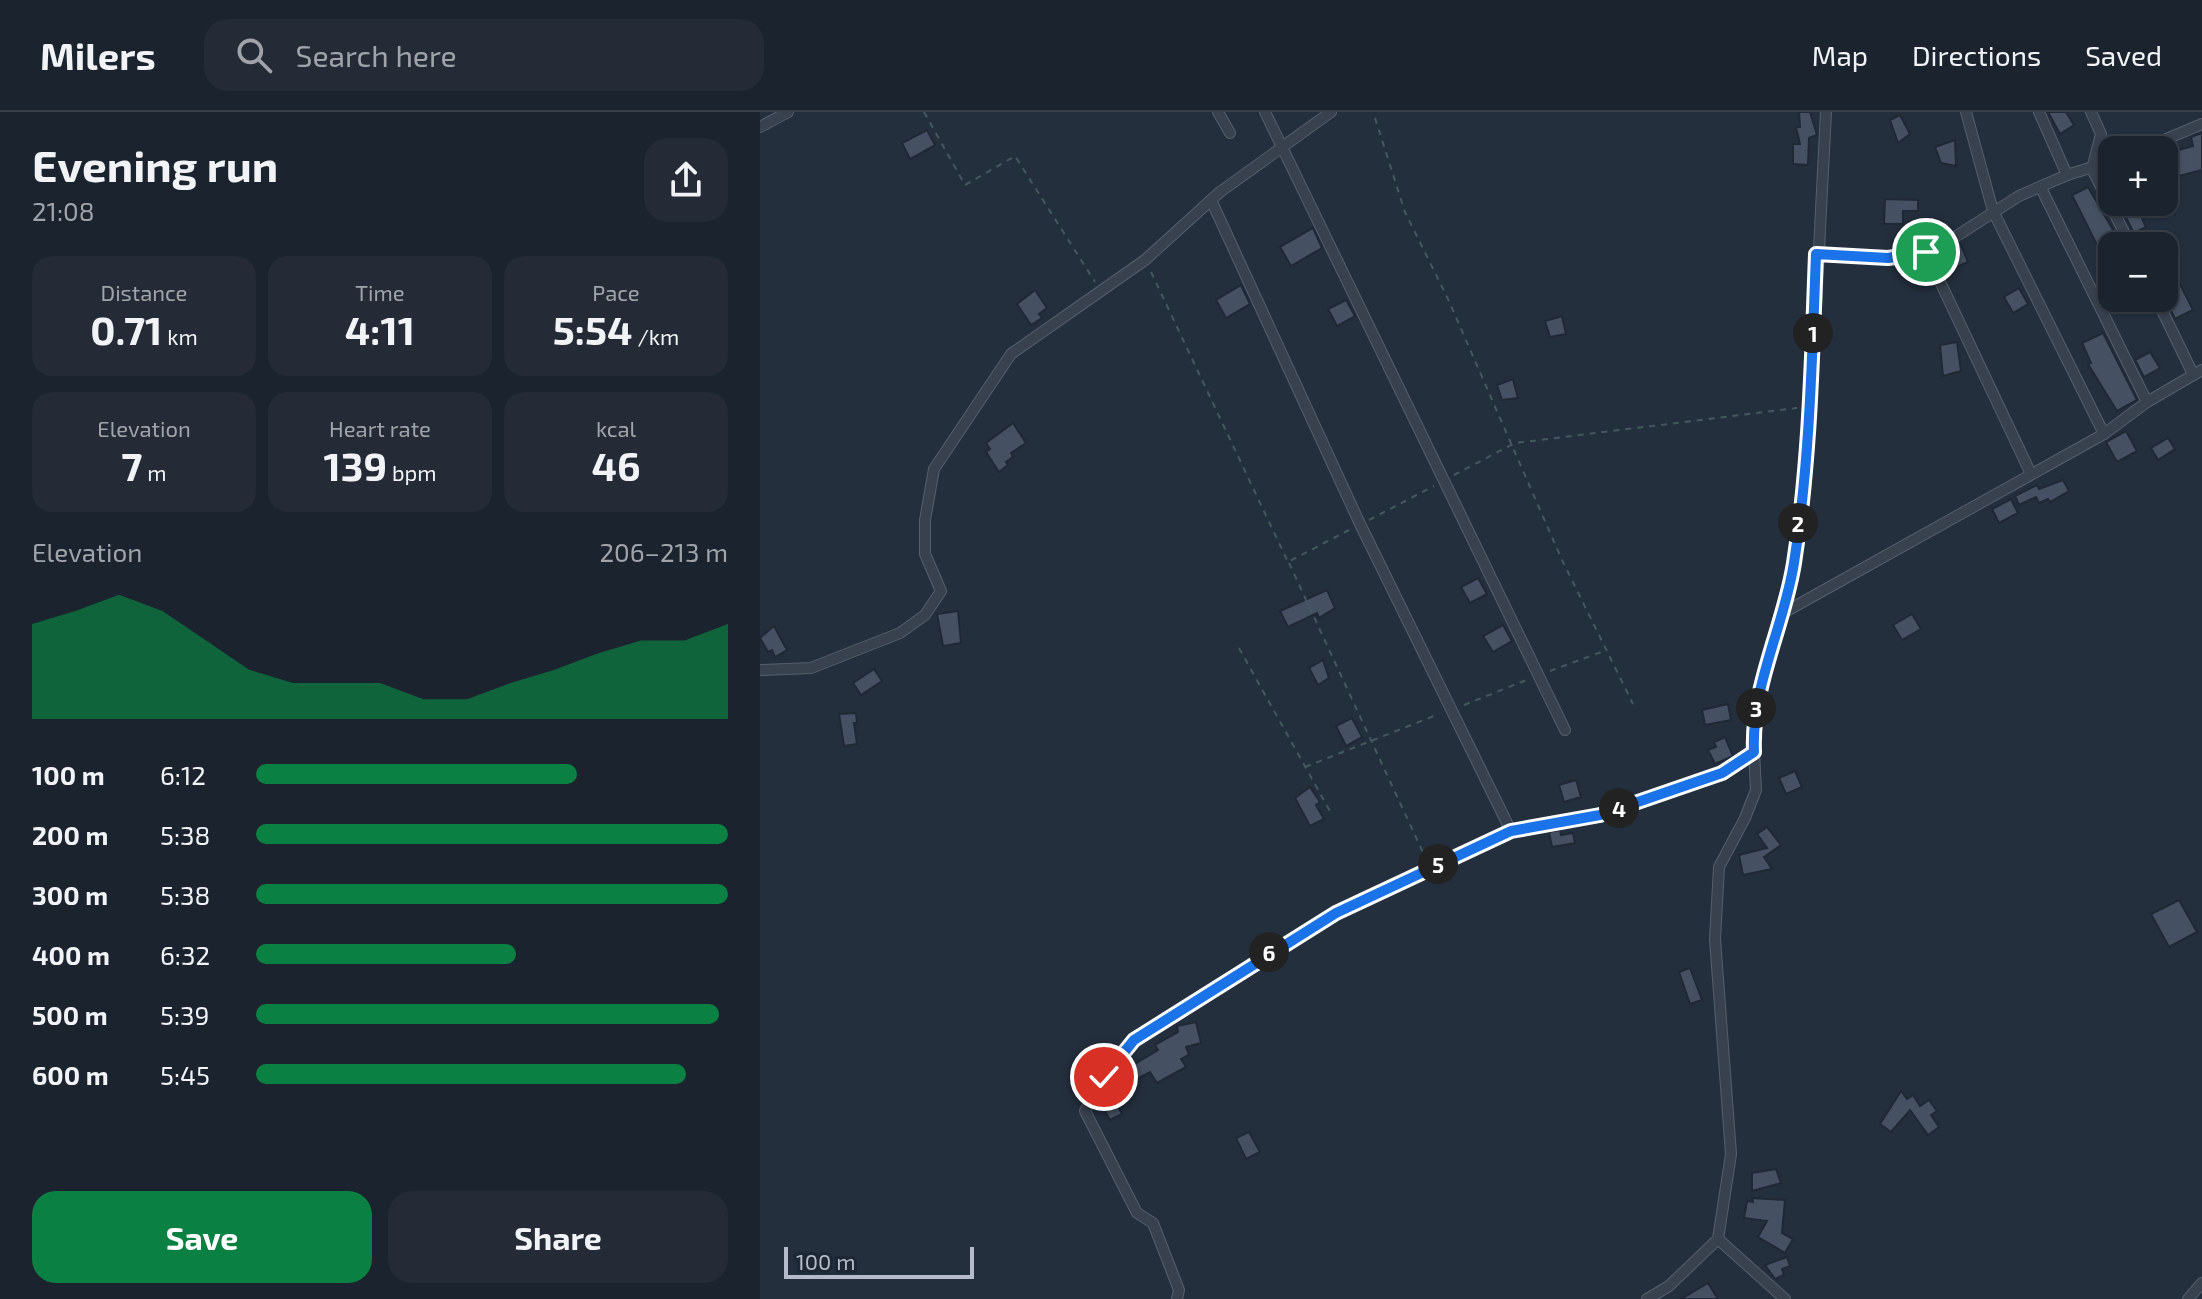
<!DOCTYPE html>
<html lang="en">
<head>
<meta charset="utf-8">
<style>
	:root { --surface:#1b232e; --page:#242b36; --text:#f1f3f6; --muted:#a0a4aa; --line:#39404a; --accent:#0b8043 }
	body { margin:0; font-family:"Exo 2",sans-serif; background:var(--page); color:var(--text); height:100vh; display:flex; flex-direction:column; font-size:30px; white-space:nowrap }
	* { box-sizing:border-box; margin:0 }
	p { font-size:26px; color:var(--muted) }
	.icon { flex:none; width:44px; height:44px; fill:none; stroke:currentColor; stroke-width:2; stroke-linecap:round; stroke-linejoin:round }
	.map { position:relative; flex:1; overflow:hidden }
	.sheet { display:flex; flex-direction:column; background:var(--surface); width:760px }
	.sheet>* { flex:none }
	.buttons { position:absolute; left:1338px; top:24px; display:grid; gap:16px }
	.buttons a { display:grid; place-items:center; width:80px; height:80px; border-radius:16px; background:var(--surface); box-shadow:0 2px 6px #0004,0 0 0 2px var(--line); font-size:40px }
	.scale { position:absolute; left:24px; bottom:20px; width:190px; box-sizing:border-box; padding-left:8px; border:4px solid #b4bcc9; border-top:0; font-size:22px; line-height:28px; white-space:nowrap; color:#b4bcc9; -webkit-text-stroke:6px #1d2633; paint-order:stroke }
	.pin { position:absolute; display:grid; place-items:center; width:68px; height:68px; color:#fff; margin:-34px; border:4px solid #fff; border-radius:50%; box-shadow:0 2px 8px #0007 }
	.km { position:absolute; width:40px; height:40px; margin:-20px; border-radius:50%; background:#222; color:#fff; font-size:22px; line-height:40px; text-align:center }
	.round { display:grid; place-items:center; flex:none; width:84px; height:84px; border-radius:24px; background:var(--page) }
	.summary { display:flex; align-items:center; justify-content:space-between; height:136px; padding:0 32px }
	h1 { font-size:44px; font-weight:700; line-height:60px }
	.stats { display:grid; grid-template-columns:repeat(3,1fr); gap:12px; height:136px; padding:8px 32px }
	.stats div { display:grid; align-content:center; border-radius:20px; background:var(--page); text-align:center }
	.stats b { font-size:40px; font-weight:700 }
	.stats small { font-size:22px; font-weight:400 }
	.stats p { font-size:22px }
	.chart { height:224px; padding:16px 32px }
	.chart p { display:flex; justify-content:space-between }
	.chart svg { width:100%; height:144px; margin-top:8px; fill:var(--accent); opacity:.7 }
	.action { display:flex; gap:16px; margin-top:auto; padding:16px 32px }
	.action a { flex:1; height:92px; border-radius:24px; background:var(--accent); color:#fff; font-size:32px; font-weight:700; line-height:92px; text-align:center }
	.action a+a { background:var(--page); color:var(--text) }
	ul { padding:0 32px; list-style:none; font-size:26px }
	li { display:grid; grid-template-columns:128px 96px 1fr; align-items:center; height:60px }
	li i { height:20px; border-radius:10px; background:var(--accent) }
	header { display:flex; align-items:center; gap:48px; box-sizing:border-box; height:112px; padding:0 40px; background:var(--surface); border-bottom:2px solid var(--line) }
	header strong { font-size:38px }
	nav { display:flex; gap:44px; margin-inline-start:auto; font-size:28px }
	.search { width:560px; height:72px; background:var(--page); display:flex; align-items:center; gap:20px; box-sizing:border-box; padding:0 28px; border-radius:24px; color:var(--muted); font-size:30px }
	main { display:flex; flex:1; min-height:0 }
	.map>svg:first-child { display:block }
</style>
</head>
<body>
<header>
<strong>Milers</strong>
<div class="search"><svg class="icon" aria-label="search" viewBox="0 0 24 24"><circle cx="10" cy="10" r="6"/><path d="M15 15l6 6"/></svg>Search here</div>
<nav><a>Map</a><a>Directions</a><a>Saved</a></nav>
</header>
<main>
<section class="sheet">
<div class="summary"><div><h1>Evening run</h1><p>21:08</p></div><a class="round"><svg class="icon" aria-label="share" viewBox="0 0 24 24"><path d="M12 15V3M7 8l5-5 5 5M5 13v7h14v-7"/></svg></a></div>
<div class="stats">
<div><p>Distance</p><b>0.71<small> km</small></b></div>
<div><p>Time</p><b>4:11</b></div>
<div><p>Pace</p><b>5:54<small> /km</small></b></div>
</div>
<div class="stats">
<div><p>Elevation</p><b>7<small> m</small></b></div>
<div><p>Heart rate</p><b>139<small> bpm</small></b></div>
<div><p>kcal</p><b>46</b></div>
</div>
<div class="chart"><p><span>Elevation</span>206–213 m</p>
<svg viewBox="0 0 160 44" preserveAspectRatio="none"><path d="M0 44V15L10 11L20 6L30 11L40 20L50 29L60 33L70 33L80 33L90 38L100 38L110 33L120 29L130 24L140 20L150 20L160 15V44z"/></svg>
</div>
<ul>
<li><b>100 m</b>6:12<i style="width:68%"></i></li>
<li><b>200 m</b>5:38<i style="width:100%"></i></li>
<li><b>300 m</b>5:38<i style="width:100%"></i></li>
<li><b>400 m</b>6:32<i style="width:55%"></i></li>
<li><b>500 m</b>5:39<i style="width:98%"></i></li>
<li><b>600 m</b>5:45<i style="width:91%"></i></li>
</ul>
<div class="action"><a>Save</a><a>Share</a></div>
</section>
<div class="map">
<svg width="1442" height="1187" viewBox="0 0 1442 1187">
	<rect width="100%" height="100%" fill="#242f3e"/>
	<g fill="#455162" stroke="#1f2835" stroke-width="2">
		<polygon points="1039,0 1050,0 1057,23 1049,26 1048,53 1033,52 1033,32 1040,32 1036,15 1040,15"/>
		<polygon points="1288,0 1306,0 1314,13 1300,22"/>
		<polygon points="1140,3 1150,22 1138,31 1130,8"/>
		<polygon points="167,18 175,33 150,47 142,31"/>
		<polygon points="1442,21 1442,58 1404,68 1404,42 1433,34 1431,25"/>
		<polygon points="1195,28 1196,54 1181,51 1175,35"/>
		<polygon points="1328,75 1359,128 1341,141 1312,83"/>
		<polygon points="1125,87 1158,88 1158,99 1143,99 1143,112 1124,112"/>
		<polygon points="1378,98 1386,115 1374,121 1365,104"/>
		<polygon points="553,116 562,136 531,154 520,135"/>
		<polygon points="1201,133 1208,150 1190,158 1182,141"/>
		<polygon points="1404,155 1414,175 1420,172 1433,198 1415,207 1404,184"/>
		<polygon points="481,173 490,192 466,206 456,188"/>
		<polygon points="1259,176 1268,192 1253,201 1244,185"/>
		<polygon points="275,178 287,196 279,202 282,206 271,213 257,192"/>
		<polygon points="586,188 595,204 577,214 568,197"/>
		<polygon points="802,204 806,222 790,225 785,209"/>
		<polygon points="1343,221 1377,288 1357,299 1328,252 1331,251 1322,231"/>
		<polygon points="1197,230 1201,259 1183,264 1180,233"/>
		<polygon points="1390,240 1400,256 1384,265 1375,248"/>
		<polygon points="753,267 758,286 742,288 737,273"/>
		<polygon points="253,311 266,331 251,341 253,345 246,350 248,353 239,360 226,340 230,337 226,331"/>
		<polygon points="1366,319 1377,339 1357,350 1346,330"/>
		<polygon points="1408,326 1415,337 1398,348 1391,336"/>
		<polygon points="1303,368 1309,379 1290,390 1288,387 1279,391 1276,385 1259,393 1255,384 1277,373 1279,377"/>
		<polygon points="1251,387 1258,401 1239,411 1232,397"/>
		<polygon points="718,466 727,482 710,491 701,475"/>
		<polygon points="567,478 575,496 559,506 557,501 528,515 520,499"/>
		<polygon points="198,499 201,531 183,534 177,502"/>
		<polygon points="1152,502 1161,517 1142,528 1133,513"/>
		<polygon points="743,513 752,529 733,540 723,524"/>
		<polygon points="14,514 27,538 15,545 12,538 8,540 0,526"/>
		<polygon points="563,548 569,566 558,573 549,556"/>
		<polygon points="114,557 122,569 101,583 93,571"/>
		<polygon points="968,592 971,608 945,613 942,598"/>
		<polygon points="96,601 97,611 94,611 97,632 84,634 79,602"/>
		<polygon points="592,606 602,625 586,634 576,614"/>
		<polygon points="965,625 973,644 955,652 948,638 956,635 954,630"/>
		<polygon points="1035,659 1042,675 1026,682 1019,666"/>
		<polygon points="816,668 821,685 804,690 799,673"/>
		<polygon points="550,675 560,690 556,693 564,707 550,714 535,686"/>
		<polygon points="1007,715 1021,733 1004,745 1012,757 983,763 979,743 1007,736 997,722"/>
		<polygon points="800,718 801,723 813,721 815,731 792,735 789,720"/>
		<polygon points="1419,788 1437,820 1409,835 1391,802"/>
		<polygon points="930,856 942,888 930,892 919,860"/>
		<polygon points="436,910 441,931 426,935 429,943 421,947 426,955 397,971 390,960 377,967 370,955 398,938 395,933 418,920 417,914"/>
		<polygon points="1141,979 1147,987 1153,983 1160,994 1169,988 1177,999 1171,1003 1179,1015 1168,1023 1150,998 1131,1020 1120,1012"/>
		<polygon points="352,983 362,1002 350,1008 340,990"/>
		<polygon points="489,1020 500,1040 486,1047 476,1026"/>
		<polygon points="1016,1057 1021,1071 992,1079 992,1061"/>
		<polygon points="992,1086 1025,1088 1022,1121 1033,1127 1025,1141 998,1125 1007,1109 984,1106 987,1089 993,1090"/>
		<polygon points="1027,1145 1030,1154 1022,1157 1024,1163 1015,1167 1005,1153"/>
		<polygon points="948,1171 958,1187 921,1187"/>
	</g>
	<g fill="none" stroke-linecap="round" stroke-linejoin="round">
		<g stroke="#565f6c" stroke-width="12">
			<g id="street">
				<polyline points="458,0 470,21"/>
				<polyline points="505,0 805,618"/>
				<polyline points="1206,0 1233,99 1344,322 1387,290 1442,258"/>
				<polyline points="1279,0 1307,63"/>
				<polyline points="1331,0 1341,22 1332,57 1371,134"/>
				<polyline points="0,15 28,0"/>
				<polyline points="1380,38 1442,12"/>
				<polyline points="1281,76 1387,290"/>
				<polyline points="451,88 600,412 751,719"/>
				<polyline points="1195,125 1259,84 1307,63 1352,49"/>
				<polyline points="1166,140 1271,362"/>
				<polyline points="1396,186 1433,262"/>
				<polyline points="1023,501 1344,322"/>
				<polyline points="0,558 51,556 140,521 165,503 181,479 165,442 165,408 174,357 251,242 385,148 460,80 571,0"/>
				<polyline points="958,1127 1025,1187"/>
				<polyline points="417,1187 419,1178 393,1111 377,1101 325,999 344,965 374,928 576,801 751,719 840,703 962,661 994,640"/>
				<polyline points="887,1187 909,1174 958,1127 971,1042 955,827 959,755 985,706 996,678 993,621 997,583 1034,451 1051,294 1066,0"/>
				<polyline points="1428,1187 1442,1171"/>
			</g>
		</g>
		<g stroke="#44595c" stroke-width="2" stroke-dasharray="6 6" stroke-linecap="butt">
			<polyline points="164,0 205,73 255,44 335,170"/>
			<polyline points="615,6 645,100 688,187 802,448 873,592"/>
			<polyline points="1069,143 1128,146 1154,142"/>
			<polyline points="391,160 528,450 589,418"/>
			<polyline points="694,363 755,331 1037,296"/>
			<polyline points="609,408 674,374"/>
			<polyline points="529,451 666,747"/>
			<polyline points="479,536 571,701"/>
			<polyline points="790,559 844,539"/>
			<polyline points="704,593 769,567"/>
			<polyline points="545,655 679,602"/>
		</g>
		<use href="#street" stroke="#38414e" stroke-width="10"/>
	</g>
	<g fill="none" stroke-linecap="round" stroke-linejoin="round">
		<g stroke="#fff" stroke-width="16">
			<path id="route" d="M344,965l30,-37 202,-127 175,-82 89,-16 122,-42 32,-21c-3,-66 30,-125 40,-189 16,-102 18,-206 22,-309l72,4 38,-6"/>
		</g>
		<use href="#route" stroke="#1a73e8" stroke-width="10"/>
	</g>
</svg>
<div class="buttons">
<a>+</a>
<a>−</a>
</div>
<div class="scale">100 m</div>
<div class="pin" style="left:1166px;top:140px;background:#1e9e55"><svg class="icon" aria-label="arrive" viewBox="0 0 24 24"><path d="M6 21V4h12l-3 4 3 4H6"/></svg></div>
<div class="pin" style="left:344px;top:965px;background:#d93025"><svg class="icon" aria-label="check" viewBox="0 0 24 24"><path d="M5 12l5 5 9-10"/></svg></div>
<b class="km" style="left:1053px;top:221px">1</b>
<b class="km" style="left:1038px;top:411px">2</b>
<b class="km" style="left:996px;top:596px">3</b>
<b class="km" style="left:859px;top:696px">4</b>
<b class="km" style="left:678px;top:752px">5</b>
<b class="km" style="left:509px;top:840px">6</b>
</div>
</main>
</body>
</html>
